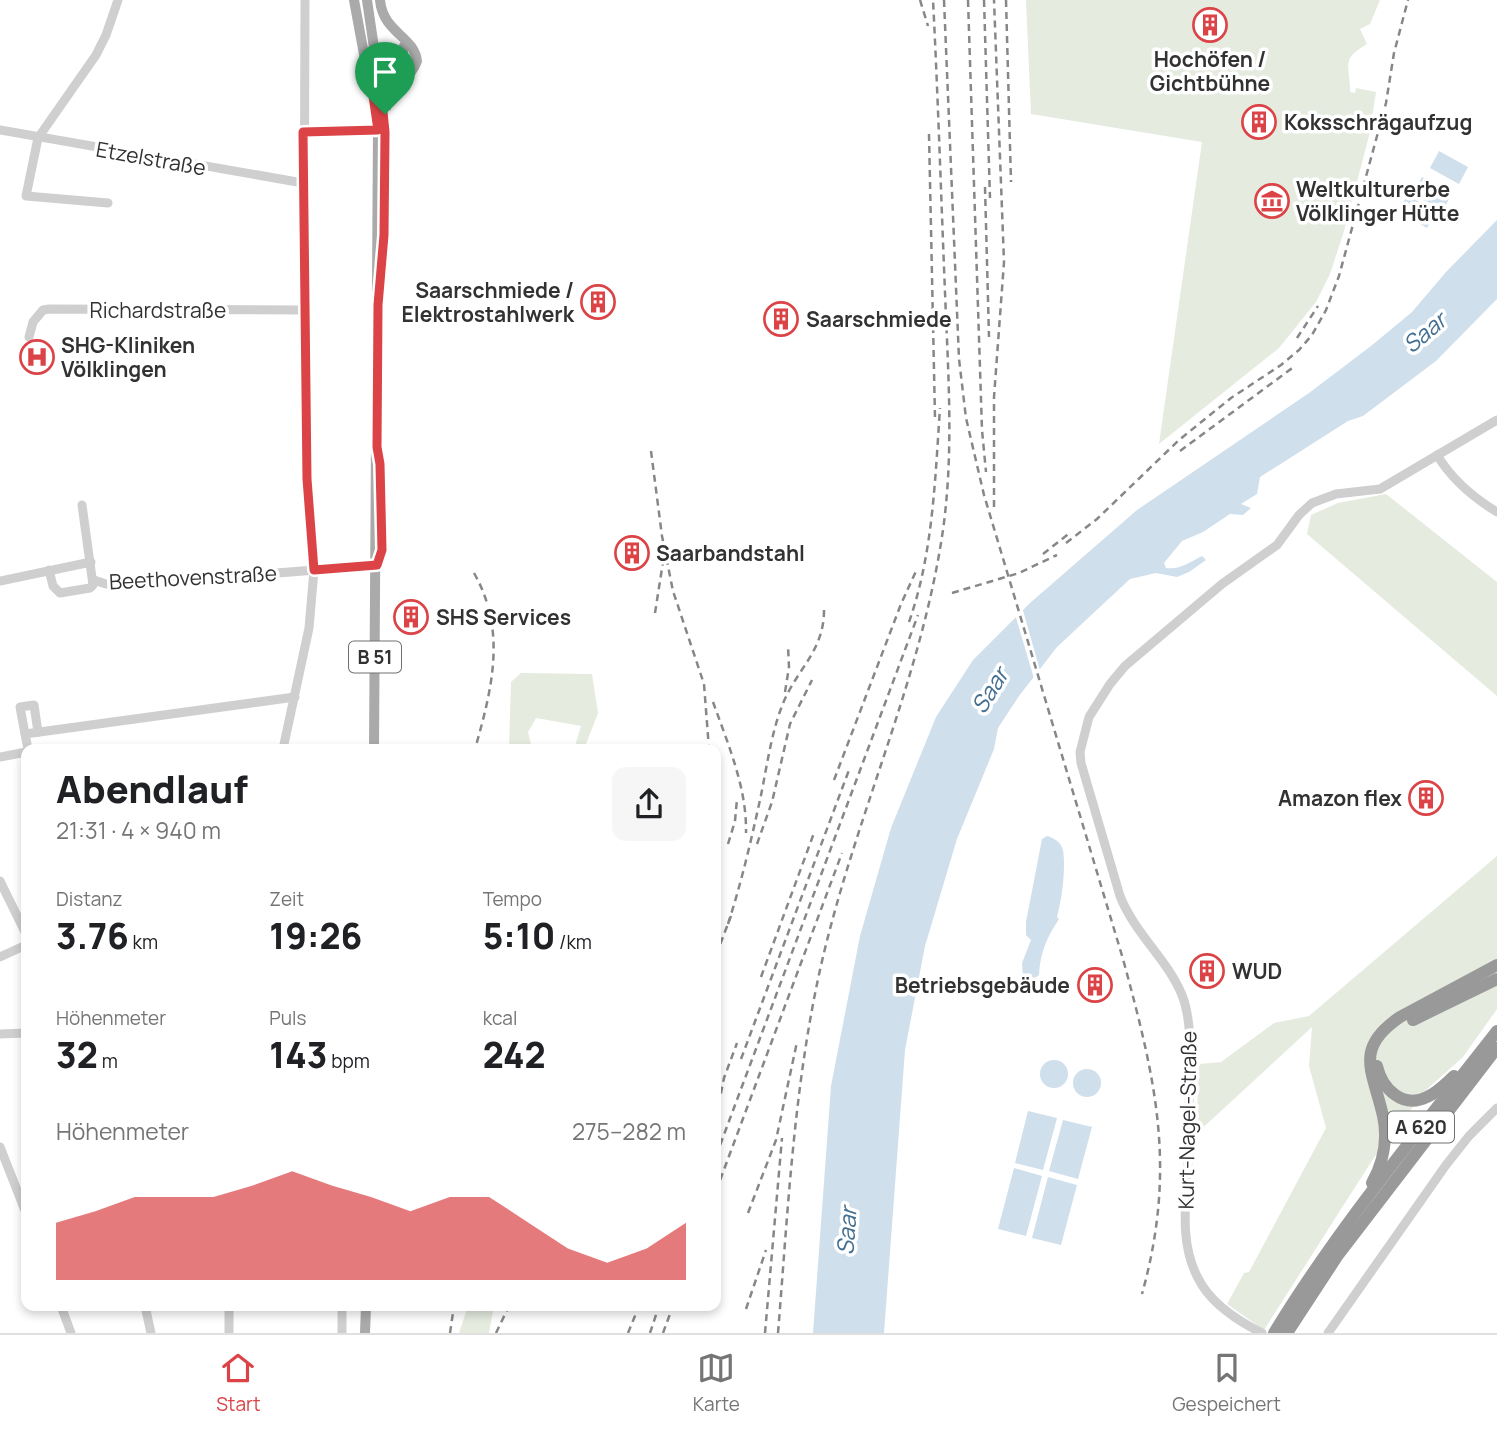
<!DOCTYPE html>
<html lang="de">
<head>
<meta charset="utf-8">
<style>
	:root { --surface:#fff; --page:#f6f6f6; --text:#202124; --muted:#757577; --line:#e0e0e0; --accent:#db4346 }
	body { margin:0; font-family:Manrope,sans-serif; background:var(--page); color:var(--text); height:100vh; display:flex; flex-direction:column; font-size:26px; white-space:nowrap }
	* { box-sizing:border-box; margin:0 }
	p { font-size:23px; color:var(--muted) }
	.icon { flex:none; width:38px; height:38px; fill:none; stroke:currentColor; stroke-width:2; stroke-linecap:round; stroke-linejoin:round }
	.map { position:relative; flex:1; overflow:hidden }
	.details { position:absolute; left:21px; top:744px; width:700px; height:567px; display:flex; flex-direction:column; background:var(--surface); border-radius:14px; box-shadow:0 4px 10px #0003 }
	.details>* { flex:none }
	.pin { position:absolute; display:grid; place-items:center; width:60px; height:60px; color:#fff; margin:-72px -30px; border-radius:50% 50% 50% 0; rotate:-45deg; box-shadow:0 0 7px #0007 }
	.pin .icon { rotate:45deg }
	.round { display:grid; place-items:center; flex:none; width:74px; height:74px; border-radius:14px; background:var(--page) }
	.overview { display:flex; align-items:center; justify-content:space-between; height:119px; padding:0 35px }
	h1 { font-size:38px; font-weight:800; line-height:52px }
	.metrics { display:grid; grid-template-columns:repeat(3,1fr); gap:10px; height:119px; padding:7px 35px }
	.metrics div { display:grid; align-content:center }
	.metrics b { font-size:35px; font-weight:800 }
	.metrics small { font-size:19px; font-weight:400 }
	.metrics p { font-size:19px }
	.chart { height:196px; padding:14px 35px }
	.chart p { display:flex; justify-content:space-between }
	.chart svg { width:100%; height:126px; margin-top:7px; fill:var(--accent); opacity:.7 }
	.dock { display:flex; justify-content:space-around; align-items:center; height:98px; border-top:2px solid var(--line); background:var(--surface); font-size:19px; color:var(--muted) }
	.dock a { display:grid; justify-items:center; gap:4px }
	.dock .current { color:var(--accent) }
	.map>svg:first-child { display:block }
</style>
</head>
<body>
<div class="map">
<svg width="1497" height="1333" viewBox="0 0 1497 1333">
	<rect width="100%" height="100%" fill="#fff"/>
	<g fill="#e5ebdf">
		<path d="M1026,0h354l-10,24 -10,5 7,15c-27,16 -17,20 -17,48l5,1 1,-5 20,4 -7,44 -25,95 -14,43 -14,28 -37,46 -120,96 43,-302 -171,-28z"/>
		<polygon points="1386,494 1497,582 1497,696 1307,534 1311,515 1338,503"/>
		<polygon points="521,673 592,674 598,713 584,749 574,749 581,726 536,718 528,732 532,749 509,749 511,682"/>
		<polygon points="1497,856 1497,1009 1463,1057 1425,1091 1373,1159 1264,1330 1227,1304 1244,1273 1249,1272 1326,1128 1309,1066 1312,1027 1196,1134 1199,1064 1221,1062 1274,1023 1309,1016"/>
		<polygon points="468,1306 494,1306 489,1333 459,1333"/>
	</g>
	<g fill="#d0dfec">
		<polygon points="1439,151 1468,167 1459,184 1430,168"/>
		<polygon points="1422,177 1452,194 1442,211 1413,194"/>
		<polygon points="1407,195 1437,211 1427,228 1398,212"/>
		<path d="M1497,220v79l-61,62 -73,55 -15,5 -88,56 -3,17 -16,10 10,4 -8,7 -13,-1 -27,18 -21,9 -18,22 2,5c14,2 24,-6 36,-12l4,4 -17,12 -12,5 -21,-4 -26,6 -73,68 -38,49 -21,32 -4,21 -37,90 -32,107 -20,104 -21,283h-71l18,-247 29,-150 31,-108 45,-111 37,-57 57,-57 107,-93 172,-117 62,-47 41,-34 34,-40z"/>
		<path d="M1047,836c7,2 14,6 16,14 3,19 -1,49 -6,67l2,2c-12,18 -19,34 -20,56l-8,6 -8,-2 -1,-16 9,-23 -5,-5v-13l16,-83z"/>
		<circle cx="1054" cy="1074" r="14"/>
		<circle cx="1087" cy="1083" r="14"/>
		<polygon points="1028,1111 1057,1118 1043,1170 1015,1163"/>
		<polygon points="1063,1120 1092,1127 1078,1179 1049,1171"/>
		<polygon points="1014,1168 1042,1176 1026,1236 998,1229"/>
		<polygon points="1048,1177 1077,1185 1061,1245 1032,1238"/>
	</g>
	<polygon fill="#fff" points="1022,607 1041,674 1035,682 1015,614"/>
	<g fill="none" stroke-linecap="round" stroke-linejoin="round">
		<g stroke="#cfcfcf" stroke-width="9">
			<polyline points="0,130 303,183"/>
			<polyline points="303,132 378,130"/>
			<polyline points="108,203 26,196 38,138 96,55 106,35 118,0"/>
			<polyline points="29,337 33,322 43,310 49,309 304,310"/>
			<path d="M1437,455c14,23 37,43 60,57"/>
			<polyline points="49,570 53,586 60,593 90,588 93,585 82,505"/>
			<polyline points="94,580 106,584 153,583 377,565"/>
			<polyline points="0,581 91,562"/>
			<polyline points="25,734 20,707 34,705 38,732"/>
			<polyline points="28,749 25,734 295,697"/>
			<polyline points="283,749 309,628 314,570 308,479 304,310 305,0"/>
			<polyline points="0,757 26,752"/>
			<polyline points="0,881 26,934"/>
			<polyline points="0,957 26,945"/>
			<polyline points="0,1034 26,1033"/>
			<polyline points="0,1147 26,1213"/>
			<polyline points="61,1306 71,1333"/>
			<polyline points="145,1306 151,1333"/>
			<polyline points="229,1333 229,1306"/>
			<polyline points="342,1333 342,1306"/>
			<path d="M1262,1333c-24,-12 -52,-30 -64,-55 -20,-37 -11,-81 -10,-121 1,-36 1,-71 2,-107 0,-19 -1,-37 -8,-55 -14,-35 -47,-61 -62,-99l-39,-133 -1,-11 9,-35 21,-33 15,-18 97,-82 55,-39 22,-30 13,-12 24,-9 44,-5 117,-69"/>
			<polyline points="1328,1333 1446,1165 1469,1136 1497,1108"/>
		</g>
		<g stroke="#aaa" stroke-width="10">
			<polyline points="354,0 378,130 374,749"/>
			<polyline points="367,0 385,123 383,250"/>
			<path d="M380,0c3,33 34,36 37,61 -7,20 -26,23 -31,47"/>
			<polyline points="379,54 383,64 392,69 401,62 404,46"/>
			<polyline points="378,563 382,550 381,527"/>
			<polyline points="365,1333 366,1306"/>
		</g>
		<g stroke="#999" stroke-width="12">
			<polyline points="1413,1020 1497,979"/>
			<path d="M1377,1066c5,23 26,43 50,31 11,-5 19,-14 27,-21"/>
			<path d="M1372,1183c11,-20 16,-44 11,-67 -10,-45 -30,-67 17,-99l97,-52"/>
			<path d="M1274,1333c65,-107 146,-203 223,-302"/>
			<polyline points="1287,1333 1338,1255 1497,1048"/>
		</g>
		<g stroke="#878787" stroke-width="2.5" stroke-dasharray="7 5" stroke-linecap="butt">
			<polyline points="920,0 928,26"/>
			<path d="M944,0l15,359 7,59 18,77 139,464c33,122 54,209 19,335"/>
			<polyline points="968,0 982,430 986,472"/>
			<polyline points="984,0 990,198"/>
			<polyline points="1006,0 1011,182"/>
			<polyline points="929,134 935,418"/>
			<polyline points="985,187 989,337"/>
			<polyline points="1297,338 1318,306"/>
			<polyline points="651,451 662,536 673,591 704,684 709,749"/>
			<polyline points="1180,451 1295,366"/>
			<polyline points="994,507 994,397 1004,262 994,0"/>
			<polyline points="1066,543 1097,519 1179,440 1231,398 1281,365 1299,350 1312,335 1326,310 1339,276 1386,103 1394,53 1408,0"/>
			<polyline points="1043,554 1071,532"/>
			<path d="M474,573c33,58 18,116 1,176"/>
			<polyline points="952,593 1019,573 1057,555"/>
			<polyline points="655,613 663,562"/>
			<path d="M909,622c24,-68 26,-142 31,-214"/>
			<polyline points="785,692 789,667 788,646"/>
			<path d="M713,702c15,42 34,86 33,131"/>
			<polyline points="716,766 716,801"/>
			<polyline points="834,780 901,604 917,569"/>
			<polyline points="728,844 735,821 737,799"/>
			<polyline points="757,844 772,802 790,724 812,680"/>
			<path d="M728,924c13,-40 23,-83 32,-124 7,-33 11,-68 24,-99 15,-34 40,-51 40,-91"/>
			<polyline points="716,955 731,916"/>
			<polyline points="761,977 814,833"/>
			<polyline points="741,1059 849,770"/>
			<polyline points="716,1117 724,1078 737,1043"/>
			<polyline points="716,1156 918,615"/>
			<polyline points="716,1191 842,853"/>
			<polyline points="748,1213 776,1140 797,1042"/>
			<polyline points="746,1309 766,1250"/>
			<polyline points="450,1333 454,1306"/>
			<polyline points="496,1333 509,1306"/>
			<polyline points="628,1333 639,1306"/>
			<polyline points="650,1333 659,1306"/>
			<polyline points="663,1333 673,1306"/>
			<polyline points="765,1333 782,1138"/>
			<path d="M778,1333c11,-135 17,-273 52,-404 35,-134 93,-261 113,-399 11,-79 5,-159 2,-238 -4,-97 -7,-195 -12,-292"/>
		</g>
	</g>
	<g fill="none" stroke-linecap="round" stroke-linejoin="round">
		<g stroke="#fff" stroke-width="14">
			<polygon id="route" points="380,82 385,132 384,235 378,305 377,447 380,464 382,550 377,565 314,570 307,479 303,132 378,130 372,89"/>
		</g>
		<use href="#route" stroke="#db4346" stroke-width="9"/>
	</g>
	<defs>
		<g id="building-ring" transform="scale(1.75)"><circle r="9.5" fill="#fff" stroke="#db4346" stroke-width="1.5"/><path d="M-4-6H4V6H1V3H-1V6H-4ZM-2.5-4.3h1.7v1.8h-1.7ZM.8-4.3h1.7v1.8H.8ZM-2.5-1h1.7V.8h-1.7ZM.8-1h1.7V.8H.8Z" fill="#db4346"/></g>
		<g id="museum-ring" transform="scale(1.75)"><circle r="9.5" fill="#fff" stroke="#db4346" stroke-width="1.5"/><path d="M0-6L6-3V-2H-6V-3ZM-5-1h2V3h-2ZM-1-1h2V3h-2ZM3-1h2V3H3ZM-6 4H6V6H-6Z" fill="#db4346"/></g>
		<g id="hospital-ring" transform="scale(1.75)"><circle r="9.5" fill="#fff" stroke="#db4346" stroke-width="1.5"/><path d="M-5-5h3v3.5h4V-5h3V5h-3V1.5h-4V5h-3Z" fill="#db4346"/></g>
	</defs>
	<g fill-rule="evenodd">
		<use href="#building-ring" x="1210" y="25"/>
		<use href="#building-ring" x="1259" y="122"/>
		<use href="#museum-ring" x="1272" y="201"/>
		<use href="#building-ring" x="598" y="302"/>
		<use href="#building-ring" x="781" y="319"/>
		<use href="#hospital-ring" x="37" y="357"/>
		<use href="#building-ring" x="632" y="553"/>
		<use href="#building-ring" x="411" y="617"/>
		<use href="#building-ring" x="1426" y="798"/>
		<use href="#building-ring" x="1207" y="971"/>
		<use href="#building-ring" x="1095" y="985"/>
	</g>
	<g text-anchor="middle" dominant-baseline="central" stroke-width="7" stroke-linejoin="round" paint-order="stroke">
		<g fill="#fff" stroke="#707070" stroke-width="2">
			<rect x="349" y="641.5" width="52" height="31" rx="5"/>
			<rect x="1388" y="1111.5" width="66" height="31" rx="5"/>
		</g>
		<g font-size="19" font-weight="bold" fill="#323232">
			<text x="375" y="657">B 51</text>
			<text x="1421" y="1127">A 620</text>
		</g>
		<g font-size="21" font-weight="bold" fill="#323232" stroke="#fff" text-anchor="start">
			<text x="1210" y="59" text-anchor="middle">Hochöfen /<tspan x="1210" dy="24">Gichtbühne</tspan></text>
			<text x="1284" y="122">Koksschrägaufzug</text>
			<text x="1296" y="189">Weltkulturerbe<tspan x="1296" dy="24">Völklinger Hütte</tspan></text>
			<text x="574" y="290" text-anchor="end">Saarschmiede /<tspan x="574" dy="24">Elektrostahlwerk</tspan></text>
			<text x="806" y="319">Saarschmiede</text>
			<text x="61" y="345">SHG-Kliniken<tspan x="61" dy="24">Völklingen</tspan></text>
			<text x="656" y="553">Saarbandstahl</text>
			<text x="436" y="617">SHS Services</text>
			<text x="1402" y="798" text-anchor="end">Amazon flex</text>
			<text x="1232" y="971">WUD</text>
			<text x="1070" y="985" text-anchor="end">Betriebsgebäude</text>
		</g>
		<g font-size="21" fill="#323232" stroke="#fff">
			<text transform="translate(151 158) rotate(10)">Etzelstraße</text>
			<text x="158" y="310">Richardstraße</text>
			<text transform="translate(193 577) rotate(-3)">Beethovenstraße</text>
			<text transform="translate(1187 1120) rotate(-89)">Kurt-Nagel-Straße</text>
		</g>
		<g font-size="23" font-style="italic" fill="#446f90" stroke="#fff">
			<text transform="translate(1424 332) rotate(-40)">Saar</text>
			<text transform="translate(989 690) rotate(-58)">Saar</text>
			<text transform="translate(846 1231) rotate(-86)">Saar</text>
		</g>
	</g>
</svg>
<div class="pin" style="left:385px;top:114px;background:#1e9e55"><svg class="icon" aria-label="arrive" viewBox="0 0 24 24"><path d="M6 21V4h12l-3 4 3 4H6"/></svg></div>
<section class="details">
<div class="overview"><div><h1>Abendlauf</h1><p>21:31 · 4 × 940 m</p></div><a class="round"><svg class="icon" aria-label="share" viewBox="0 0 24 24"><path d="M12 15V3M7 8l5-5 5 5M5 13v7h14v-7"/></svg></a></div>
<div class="metrics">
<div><p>Distanz</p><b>3.76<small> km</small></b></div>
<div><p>Zeit</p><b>19:26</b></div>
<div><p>Tempo</p><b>5:10<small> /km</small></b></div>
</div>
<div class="metrics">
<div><p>Höhenmeter</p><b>32<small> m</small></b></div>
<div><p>Puls</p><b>143<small> bpm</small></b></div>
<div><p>kcal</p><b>242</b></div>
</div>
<div class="chart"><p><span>Höhenmeter</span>275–282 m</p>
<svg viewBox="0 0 160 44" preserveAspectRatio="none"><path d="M0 44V24L10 20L20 15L30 15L40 15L50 11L60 6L70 11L80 15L90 20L100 15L110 15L120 24L130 33L140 38L150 33L160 24V44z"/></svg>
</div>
</section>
</div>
<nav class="dock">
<a class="current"><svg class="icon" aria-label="home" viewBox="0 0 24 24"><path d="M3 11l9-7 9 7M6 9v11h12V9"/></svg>Start</a>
<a><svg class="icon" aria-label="map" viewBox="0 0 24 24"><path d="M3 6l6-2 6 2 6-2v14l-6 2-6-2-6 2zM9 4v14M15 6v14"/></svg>Karte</a>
<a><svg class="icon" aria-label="saved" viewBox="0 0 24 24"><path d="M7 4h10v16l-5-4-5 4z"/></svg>Gespeichert</a>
</nav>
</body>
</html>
